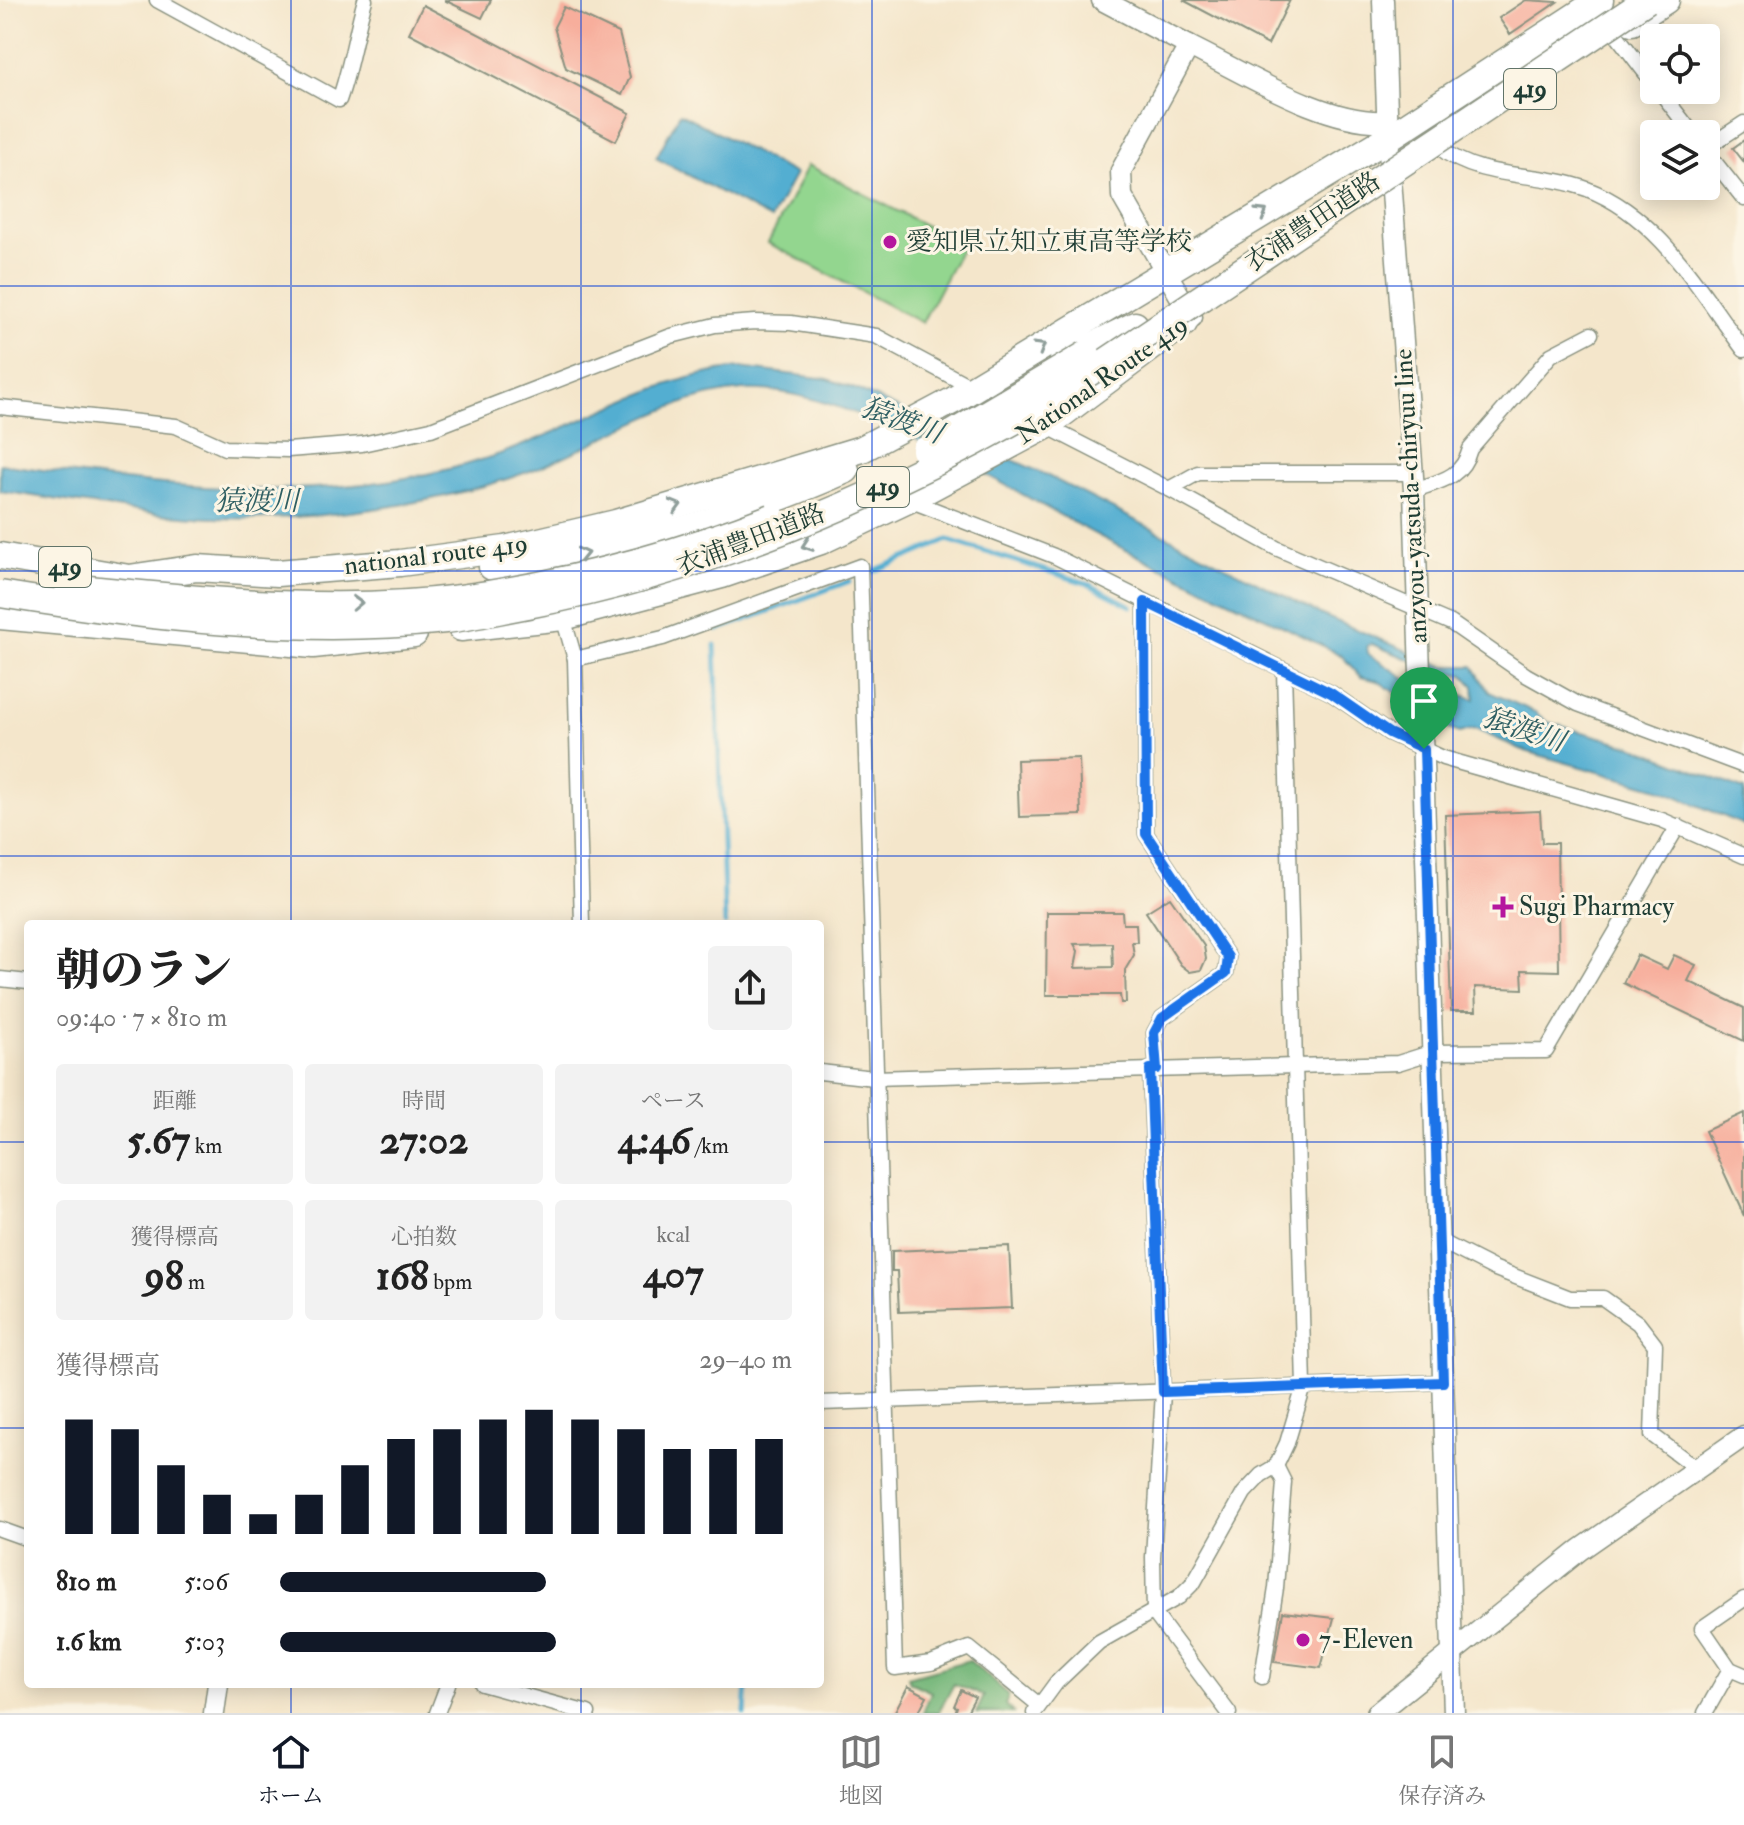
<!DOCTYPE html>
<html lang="ja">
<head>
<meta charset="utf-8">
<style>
	:root { --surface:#fff; --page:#f2f2f2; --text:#222; --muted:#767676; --line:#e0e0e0; --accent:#111827 }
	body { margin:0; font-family:"IM FELL Double Pica","Noto Serif JP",serif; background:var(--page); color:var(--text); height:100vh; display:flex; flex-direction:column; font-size:30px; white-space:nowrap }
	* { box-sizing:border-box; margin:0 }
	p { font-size:26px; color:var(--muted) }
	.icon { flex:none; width:44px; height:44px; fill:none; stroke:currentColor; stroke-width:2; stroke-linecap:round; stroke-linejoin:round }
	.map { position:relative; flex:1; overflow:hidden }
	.panel { position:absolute; left:24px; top:920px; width:800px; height:768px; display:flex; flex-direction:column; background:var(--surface); border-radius:8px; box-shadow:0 4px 20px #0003 }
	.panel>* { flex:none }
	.fabs { position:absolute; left:1640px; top:24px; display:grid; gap:16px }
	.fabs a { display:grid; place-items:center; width:80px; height:80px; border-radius:8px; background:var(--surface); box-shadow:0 4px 20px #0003; font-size:40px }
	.pin { position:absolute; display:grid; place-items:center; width:68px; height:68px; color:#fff; margin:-82px -34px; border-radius:50% 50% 50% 0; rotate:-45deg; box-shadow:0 0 8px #0007 }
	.pin .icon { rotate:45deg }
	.round { display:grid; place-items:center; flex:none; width:84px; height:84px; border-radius:8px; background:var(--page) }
	.head { display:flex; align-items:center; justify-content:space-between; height:136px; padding:0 32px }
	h1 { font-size:44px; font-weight:800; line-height:60px }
	.metrics { display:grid; grid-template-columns:repeat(3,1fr); gap:12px; height:136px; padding:8px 32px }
	.metrics div { display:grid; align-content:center; border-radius:8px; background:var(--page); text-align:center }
	.metrics b { font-size:40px; font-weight:800 }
	.metrics small { font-size:22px; font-weight:400 }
	.metrics p { font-size:22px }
	.chart { height:224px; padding:16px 32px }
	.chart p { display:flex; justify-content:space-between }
	.chart svg { width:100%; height:144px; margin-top:8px; stroke:var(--accent); stroke-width:6 }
	ul { padding:0 32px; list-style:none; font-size:26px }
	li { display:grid; grid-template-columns:128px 96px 1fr; align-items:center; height:60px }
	li i { height:20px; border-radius:10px; background:var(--accent) }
	.tab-bar { display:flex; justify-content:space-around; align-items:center; height:112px; border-top:2px solid var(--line); background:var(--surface); font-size:22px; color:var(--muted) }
	.tab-bar a { display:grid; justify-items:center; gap:4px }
	.tab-bar .selected { color:var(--accent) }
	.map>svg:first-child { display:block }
</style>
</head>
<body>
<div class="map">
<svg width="1744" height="1713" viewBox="0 0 1744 1713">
	<rect width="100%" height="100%" fill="#fcf5e5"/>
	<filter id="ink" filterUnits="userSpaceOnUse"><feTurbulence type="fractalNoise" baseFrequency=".0125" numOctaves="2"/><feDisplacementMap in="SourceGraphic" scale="16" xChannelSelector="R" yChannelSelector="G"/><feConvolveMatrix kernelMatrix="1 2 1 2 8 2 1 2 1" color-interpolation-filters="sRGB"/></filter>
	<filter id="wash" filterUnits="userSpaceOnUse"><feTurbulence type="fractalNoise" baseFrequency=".006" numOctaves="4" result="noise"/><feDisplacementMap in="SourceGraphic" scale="32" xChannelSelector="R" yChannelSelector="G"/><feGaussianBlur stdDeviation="1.8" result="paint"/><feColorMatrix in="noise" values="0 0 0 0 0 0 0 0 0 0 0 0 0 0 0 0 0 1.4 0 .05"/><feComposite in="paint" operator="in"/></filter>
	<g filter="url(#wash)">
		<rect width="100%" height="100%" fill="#f4e6cb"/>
		<polygon fill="#93d68f" stroke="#598a62" stroke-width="2" points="808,165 963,245 922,323 768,243"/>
		<polygon fill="#76b77a" stroke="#4a7a57" stroke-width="2" points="969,1660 1009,1695 1005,1705 1014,1713 976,1713 984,1696 954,1684 938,1713 923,1713 931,1692 910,1682 908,1677"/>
		<g fill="#53aed1" stroke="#397682" stroke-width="2" fill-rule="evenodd">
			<polygon points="680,113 795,174 771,219 656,158"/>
			<path d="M740,368l88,11 30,11 188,85 276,140 121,51h30l16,26 46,20 12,10 85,24 112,44v35l-82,-35 -137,-39 -50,-22 -16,4 -13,-5 -68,-47 -17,-4 -20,-22c-81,-41 -164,-78 -244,-120 -88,-46 -257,-152 -354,-145 -76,6 -143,55 -213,81 -105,39 -249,55 -360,44 -57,-6 -113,-16 -170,-24v-27c164,23 334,46 494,-8 82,-28 159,-79 246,-88zM1372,644l70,29 22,2 10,11 1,13 -70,-21 -37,-24 -1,-8z"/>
		</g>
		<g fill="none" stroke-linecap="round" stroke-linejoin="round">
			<g stroke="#53aed1" stroke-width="5">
				<polyline points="871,572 948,540 1086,583 1131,606"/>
				<polyline points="718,630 850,581"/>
				<polyline points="715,645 725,924"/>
				<polyline points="745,1713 747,1684"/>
			</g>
		</g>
		<g id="blocks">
			<g fill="#f7ae9c" fill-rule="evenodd">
				<polygon points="444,0 491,0 482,18"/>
				<polygon points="1183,0 1290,0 1268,45"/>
				<polygon points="1526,0 1557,2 1510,34 1499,18"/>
				<polygon points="423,5 630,113 616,141 409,33"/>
				<polygon points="564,7 619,33 630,77 622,95 566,68 554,27"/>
				<polygon points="1744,140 1744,162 1733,148"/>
				<polygon points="1079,758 1081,815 1019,817 1017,760"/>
				<polygon points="1540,811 1542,843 1557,843 1559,971 1522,970 1523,989 1475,987 1476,1011 1451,1011 1445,815"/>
				<polygon points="1170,897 1204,946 1206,959 1201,970 1190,972 1181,965 1146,912"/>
				<path d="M1047,912h75l1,12h13l1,18h-5l2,13 -9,15 1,33h-5l-1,-8h-74zM1112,943l1,24 -38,1 3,-17 -4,-7z"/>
				<polygon points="1637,955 1667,969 1674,955 1696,965 1688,981 1744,1008 1744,1041 1623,983"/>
				<polygon points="1744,1113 1744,1216 1705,1131"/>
				<polygon points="1009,1246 1012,1308 899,1312 897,1271 892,1271 892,1251"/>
				<polygon points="1283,1612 1334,1618 1321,1668 1274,1662"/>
				<polygon points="908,1686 927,1696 918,1713 894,1713"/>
				<polygon points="961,1690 975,1697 967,1712 955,1713 957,1707 954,1706"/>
			</g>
		</g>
	</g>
	<g filter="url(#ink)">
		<use href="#blocks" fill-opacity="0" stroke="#8a9280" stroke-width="2"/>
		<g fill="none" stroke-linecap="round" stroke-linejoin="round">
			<g stroke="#8a9280" stroke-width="17">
				<g id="street">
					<path d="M157,0l182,100c12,-33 16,-66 26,-100"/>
					<polyline points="1615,33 1654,84"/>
					<polyline points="1659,90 1693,134"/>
					<path d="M1440,148c41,33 99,23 147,41 73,28 112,101 157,161"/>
					<polyline points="1706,148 1744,123"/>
					<polyline points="1706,151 1744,199"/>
					<polyline points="0,407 176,426 225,448 288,450 362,444 431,429 671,336 715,325 755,322 791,323 876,336 973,388"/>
					<polyline points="1046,426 1169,489 1198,473 1412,473"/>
					<polyline points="1169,489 1276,548 1451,623 1526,675 1578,704 1744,766"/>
					<path d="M1414,490c27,-9 48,-12 56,-41l81,-94 40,-21"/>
					<polyline points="909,500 1054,556 1331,693 1389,733 1443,758 1662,820 1744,856"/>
					<polyline points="1145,602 1146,834 1228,957 1226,973 1162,1018 1154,1033 1157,1069"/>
					<polyline points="563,617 575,659 582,924"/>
					<polyline points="575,659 663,638 860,566 895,1668 931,1663 969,1648 1039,1705"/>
					<polyline points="0,979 28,982"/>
					<polyline points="1150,1069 1163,1392 1153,1557 1154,1613 1229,1713"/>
					<polyline points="820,1072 874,1078 1398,1063 1433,1052 1546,1051 1678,826"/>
					<polyline points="1438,1240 1493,1268 1570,1298 1603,1298 1638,1323 1655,1345 1652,1435 1696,1468"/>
					<polyline points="820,1403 1443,1382"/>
					<polyline points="0,1529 28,1539"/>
					<polyline points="1744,1599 1702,1628 1730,1669 1744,1675"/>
					<polyline points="1262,1677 1276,1588 1284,1482 1276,1466"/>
					<polyline points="482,1684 588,1713"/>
					<polyline points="437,1713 448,1684"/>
					<polyline points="1034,1713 1056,1683 1099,1642 1179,1597 1194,1582 1244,1493 1261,1475 1276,1466 1287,1443 1304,1386 1284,670"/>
					<polyline points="1705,1713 1730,1669"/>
				</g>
			</g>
			<g stroke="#8a9280" stroke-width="23">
				<g id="secondary">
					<polyline points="1102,0 1189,46 1121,171 1122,196 1192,317"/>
					<polyline points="1383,0 1388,138 1414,490 1454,1713"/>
					<path d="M1189,46c54,26 138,80 199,75"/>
					<polyline points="214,1713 218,1684"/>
					<polyline points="1377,1713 1580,1550 1744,1436"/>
				</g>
			</g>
			<g stroke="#8a9280" stroke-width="29">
				<g id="highway">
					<polyline points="1632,22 1666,0"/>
					<polyline points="1063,360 1135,325"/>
					<polyline points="0,556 129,578 197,568 277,573 400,563 505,549 616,523 862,449 954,400 1388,138 1600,0"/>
					<path d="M492,567c122,-13 241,-47 354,-97"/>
					<polyline points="0,616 313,645 414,634"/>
					<polyline points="461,628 563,617 722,575 821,541 908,500 1046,426 1184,323"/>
				</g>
			</g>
			<use href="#street" stroke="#fff" stroke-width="14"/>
			<use href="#secondary" stroke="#fff" stroke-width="20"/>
			<use href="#highway" stroke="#fff" stroke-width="26"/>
			<g stroke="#8a9280" stroke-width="29" stroke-linecap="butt">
				<g id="highway-bridge">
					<polyline points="925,450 1087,354"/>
					<path d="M67,587c130,12 264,28 394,11 107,-15 211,-42 311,-81"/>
					<path d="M0,594c142,23 301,42 445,26 27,-3 55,-10 83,-15 178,-34 346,-104 504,-194l615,-411"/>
				</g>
			</g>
			<use href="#highway-bridge" stroke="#fff" stroke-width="26"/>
		</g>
		<defs><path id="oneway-chevron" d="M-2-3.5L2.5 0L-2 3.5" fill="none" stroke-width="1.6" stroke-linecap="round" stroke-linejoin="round" transform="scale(2)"/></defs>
		<g stroke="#8f9e9a">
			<use href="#oneway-chevron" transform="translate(1262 213) rotate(-31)"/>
			<use href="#oneway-chevron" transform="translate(1040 347) rotate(-31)"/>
			<use href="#oneway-chevron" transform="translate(676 506) rotate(-16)"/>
			<use href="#oneway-chevron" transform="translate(807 545) rotate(161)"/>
			<use href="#oneway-chevron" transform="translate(583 554) rotate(-13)"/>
			<use href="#oneway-chevron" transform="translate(357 603) rotate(-2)"/>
		</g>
	</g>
	<g fill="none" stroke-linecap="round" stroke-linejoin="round" filter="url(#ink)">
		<g stroke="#fff" stroke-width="16">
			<polygon id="route" points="1145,602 1331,693 1389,733 1424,749 1443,1382 1163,1392 1150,1069 1157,1069 1154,1033 1162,1018 1226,973 1228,957 1146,834"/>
		</g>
		<use href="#route" stroke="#1a73e8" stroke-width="10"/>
	</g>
	<path fill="none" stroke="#1d4ed8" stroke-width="2" stroke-opacity="0.55" d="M291,0v924M581,0v924M872,0v1713M1163,0v1713M1453,0v1713M0,286h1744M0,571h1744M0,856h1744M0,1142h28M820,1142h924M0,1428h28M820,1428h924M291,1684v29M581,1684v29"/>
	<g fill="#b5179e" stroke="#fcf5e5" stroke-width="3">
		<circle cx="890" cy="242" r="8"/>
		<path d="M1499 895h8v8h8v8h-8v8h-8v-8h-8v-8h8z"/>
		<circle cx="1303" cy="1640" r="8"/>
	</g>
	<g text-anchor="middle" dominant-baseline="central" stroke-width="6" stroke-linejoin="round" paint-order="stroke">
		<g fill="#fcf5e5" stroke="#617469" stroke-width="2">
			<rect x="1504" y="69" width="52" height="40" rx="6"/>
			<rect x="857" y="467" width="52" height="40" rx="6"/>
			<rect x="39" y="547" width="52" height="40" rx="6"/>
		</g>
		<g font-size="24" font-weight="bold" fill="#1f3d34">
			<text x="1530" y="89">419</text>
			<text x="883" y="487">419</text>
			<text x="65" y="567">419</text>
		</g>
		<g font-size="26" fill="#1f3d34" stroke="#fcf5e5">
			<text transform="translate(1313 222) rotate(-34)">衣浦豊田道路</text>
			<text transform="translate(1102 380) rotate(-35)">National Route 419</text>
			<text transform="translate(1411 496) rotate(-93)">anzyou-yatsuda-chiryuu line</text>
			<text transform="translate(751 540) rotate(-21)">衣浦豊田道路</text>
			<text transform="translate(436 555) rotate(-7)">national route 419</text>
		</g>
		<g font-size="26" fill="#1f3d34" stroke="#fcf5e5" text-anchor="start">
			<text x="906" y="242">愛知県立知立東高等学校</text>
			<text x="1519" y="907">Sugi Pharmacy</text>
			<text x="1319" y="1640">7-Eleven</text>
		</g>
		<g font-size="28" font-style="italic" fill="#2f5f63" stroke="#fcf5e5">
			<text transform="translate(902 421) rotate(20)">猿渡川</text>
			<text x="257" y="501">猿渡川</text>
			<text transform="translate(1524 730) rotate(18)">猿渡川</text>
		</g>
	</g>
</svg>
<div class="fabs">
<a><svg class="icon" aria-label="locate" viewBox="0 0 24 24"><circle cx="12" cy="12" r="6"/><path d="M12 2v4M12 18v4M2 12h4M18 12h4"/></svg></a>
<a><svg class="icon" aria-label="layers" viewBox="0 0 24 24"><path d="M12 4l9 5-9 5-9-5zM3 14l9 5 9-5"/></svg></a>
</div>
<div class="pin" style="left:1424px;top:749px;background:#1e9e55"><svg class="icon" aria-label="arrive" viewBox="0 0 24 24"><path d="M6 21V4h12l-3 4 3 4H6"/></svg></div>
<section class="panel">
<div class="head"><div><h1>朝のラン</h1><p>09:40 · 7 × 810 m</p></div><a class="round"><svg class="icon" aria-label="share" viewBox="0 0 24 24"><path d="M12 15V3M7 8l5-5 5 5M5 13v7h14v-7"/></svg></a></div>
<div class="metrics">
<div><p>距離</p><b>5.67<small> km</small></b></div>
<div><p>時間</p><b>27:02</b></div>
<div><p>ペース</p><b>4:46<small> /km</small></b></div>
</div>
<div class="metrics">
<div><p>獲得標高</p><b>98<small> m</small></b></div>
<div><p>心拍数</p><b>168<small> bpm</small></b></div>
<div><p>kcal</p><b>407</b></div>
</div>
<div class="chart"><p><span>獲得標高</span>29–40 m</p>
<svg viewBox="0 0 160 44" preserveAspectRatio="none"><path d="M5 44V9M15 44V12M25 44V23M35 44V32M45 44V38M55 44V32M65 44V23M75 44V15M85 44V12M95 44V9M105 44V6M115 44V9M125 44V12M135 44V18M145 44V18M155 44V15"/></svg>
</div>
<ul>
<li><b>810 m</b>5:06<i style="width:52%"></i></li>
<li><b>1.6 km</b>5:03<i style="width:54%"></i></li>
</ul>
</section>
</div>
<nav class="tab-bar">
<a class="selected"><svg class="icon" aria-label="home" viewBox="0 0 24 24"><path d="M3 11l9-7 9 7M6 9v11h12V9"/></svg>ホーム</a>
<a><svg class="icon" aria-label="map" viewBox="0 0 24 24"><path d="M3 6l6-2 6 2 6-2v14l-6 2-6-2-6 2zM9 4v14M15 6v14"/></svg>地図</a>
<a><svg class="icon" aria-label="saved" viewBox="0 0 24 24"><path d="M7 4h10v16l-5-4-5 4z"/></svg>保存済み</a>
</nav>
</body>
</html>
